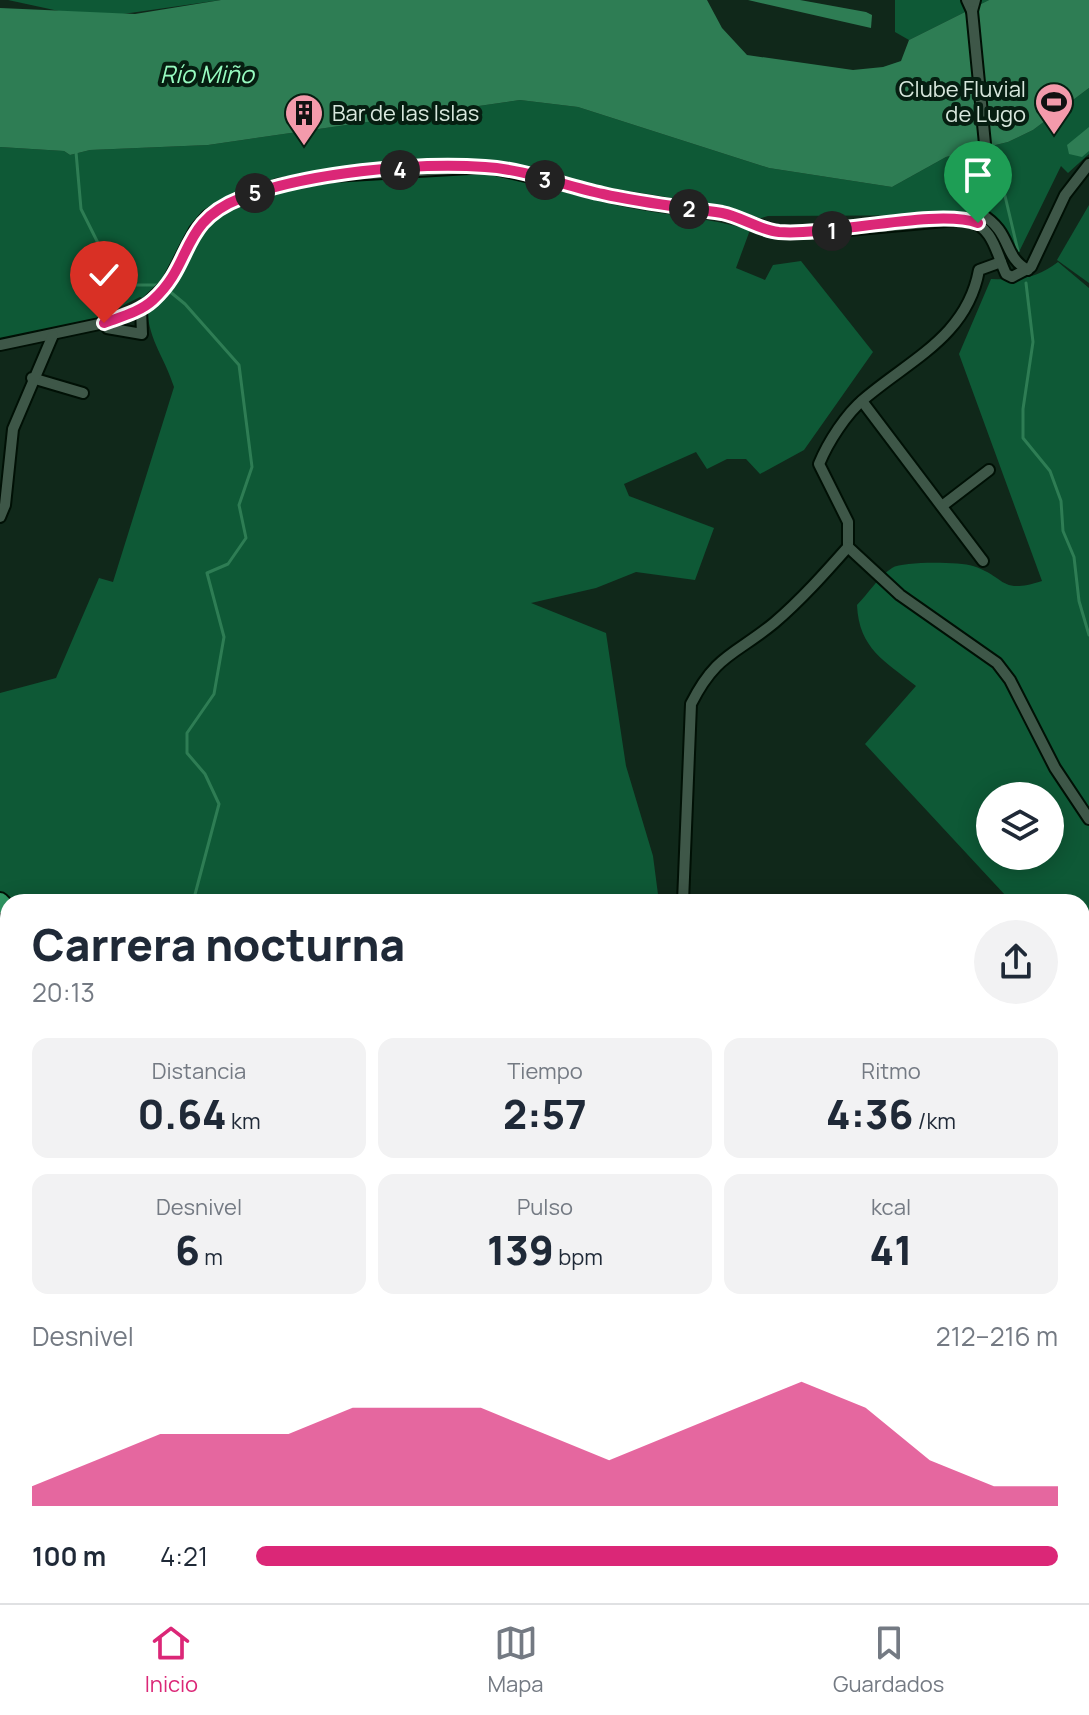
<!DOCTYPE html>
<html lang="es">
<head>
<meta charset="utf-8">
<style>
	:root { --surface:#fff; --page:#f2f2f3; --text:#1f2937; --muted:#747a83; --line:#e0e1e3; --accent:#db2777 }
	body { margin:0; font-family:Manrope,sans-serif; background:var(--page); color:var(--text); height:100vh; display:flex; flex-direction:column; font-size:30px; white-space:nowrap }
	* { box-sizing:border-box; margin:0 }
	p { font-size:26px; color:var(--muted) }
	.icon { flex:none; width:44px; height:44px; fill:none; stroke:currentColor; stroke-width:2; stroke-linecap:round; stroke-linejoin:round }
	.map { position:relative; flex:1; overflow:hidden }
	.details { position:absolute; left:0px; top:894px; width:1090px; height:710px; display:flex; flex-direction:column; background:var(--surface); border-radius:24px 24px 0 0; box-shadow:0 4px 20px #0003 }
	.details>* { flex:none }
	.controls { position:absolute; left:976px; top:782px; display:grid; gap:16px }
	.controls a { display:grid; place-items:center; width:88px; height:88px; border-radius:50%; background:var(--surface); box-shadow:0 4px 20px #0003; font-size:40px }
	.pin { position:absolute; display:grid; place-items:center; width:68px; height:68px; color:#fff; margin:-82px -34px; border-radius:50% 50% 50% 0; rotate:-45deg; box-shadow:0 0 8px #0007 }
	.pin .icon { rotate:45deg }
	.km { position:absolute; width:40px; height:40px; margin:-20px; border-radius:50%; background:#222; color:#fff; font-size:22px; line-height:40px; text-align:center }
	.round { display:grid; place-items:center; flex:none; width:84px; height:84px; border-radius:42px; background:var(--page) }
	.overview { display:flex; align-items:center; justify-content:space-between; height:136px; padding:0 32px }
	h1 { font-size:44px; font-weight:800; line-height:60px }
	.metrics { display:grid; grid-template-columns:repeat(3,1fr); gap:12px; height:136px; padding:8px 32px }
	.metrics div { display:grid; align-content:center; border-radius:16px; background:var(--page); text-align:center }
	.metrics b { font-size:40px; font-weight:800 }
	.metrics small { font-size:22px; font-weight:400 }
	.metrics p { font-size:22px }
	.chart { height:224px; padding:16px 32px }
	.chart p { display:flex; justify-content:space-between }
	.chart svg { width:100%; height:144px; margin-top:8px; fill:var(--accent); opacity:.7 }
	ul { padding:0 32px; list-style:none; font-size:26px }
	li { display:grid; grid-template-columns:128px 96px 1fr; align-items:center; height:60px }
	li i { height:20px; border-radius:10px; background:var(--accent) }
	.menu { display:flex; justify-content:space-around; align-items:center; height:112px; border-top:2px solid var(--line); background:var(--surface); font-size:22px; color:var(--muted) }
	.menu a { display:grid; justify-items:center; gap:4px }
	.menu .current { color:var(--accent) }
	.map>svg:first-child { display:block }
</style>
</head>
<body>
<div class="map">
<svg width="1089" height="1603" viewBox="0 0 1089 1603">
	<rect width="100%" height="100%" fill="#10281a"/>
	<g fill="#0e5936" fill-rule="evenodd">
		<polygon points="8,0 221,0 123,14 68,13"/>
		<polygon points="895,0 989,0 909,40 895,32"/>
		<path d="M1089,88v66l-21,19 -7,-7 -45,92 -8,3c-7,-22 -15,-39 -38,-46l-202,1 -14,4 -11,-7c-42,-6 -85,-11 -127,-19 -44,-9 -86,-25 -131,-31 -58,-7 -234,12 -280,47 -16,13 -25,32 -33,50l12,4c7,-18 16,-40 32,-51 45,-29 227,-49 280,-39 43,9 86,25 129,33 42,9 84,10 125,23l-14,38 29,12 8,-15 28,-4 72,91 -69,98 -44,24 -14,-15h-19l-20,10 -11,-17 -72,32 5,12 85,32 -19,52 -59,-8 -40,16 -65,15 75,30 20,133 27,90 6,46h-651v582l-8,1v-792l56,-15 43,-100 14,4 61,-195c-10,-31 -24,-44 -27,-77l9,-7 -16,-6 -42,21 -98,21v-192l64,4 6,4 20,-5 118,-5 312,-45 58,7 191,61 123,19 54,-30 62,-15 25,-12z"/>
		<polygon points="1089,205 1089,283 1057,260"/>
		<path d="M1058,262l31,26v633l-7,3v-22h-68l-8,-6 -141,-152 51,-58c-31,-25 -57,-37 -59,-81 11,-11 22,-29 35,-37 12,-7 67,-6 81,-2 34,11 26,29 69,15l-83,-227 32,-75c28,1 44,0 67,-17zM990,796h60v60h-60z"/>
	</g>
	<g fill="#2e7d54">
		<polygon points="221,0 707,0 722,28 747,55 853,70 883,67 901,61 909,40 989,0 1089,0 1089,88 1033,130 1008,142 946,157 892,187 769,168 578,107 520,100 208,145 90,150 70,155 64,151 0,147 0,8 135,14"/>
		<polygon points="748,0 800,0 866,12 872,15 871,28"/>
		<polygon points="1089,127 1089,151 1082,157 1069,154 1067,145"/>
	</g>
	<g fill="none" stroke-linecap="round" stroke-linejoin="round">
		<g stroke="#2e7d54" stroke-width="3">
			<polyline points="993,145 1018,251"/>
			<polyline points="76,152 81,209 104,255 117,272 134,285 162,285"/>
			<polyline points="1026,283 1033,342 1023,409 1023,438 1050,471 1061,501 1063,531 1074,557 1079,601 1089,635"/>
			<polyline points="168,290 185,304 239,365 252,467 239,505 246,538 228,564 207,573 224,637 214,694 187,733 187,753 205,774 219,804 193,902"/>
			<polyline points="0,1473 8,1472"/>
		</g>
		<g stroke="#001005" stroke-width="14">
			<g id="minor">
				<polyline points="967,0 972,11 975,0"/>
				<path d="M972,11l17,174 -8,29c32,19 21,42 47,56"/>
				<path d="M1001,262l-22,8c-12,66 -68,89 -115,129 -18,15 -36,43 -45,65l29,58v25l52,48 97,68 13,17 45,88 34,51"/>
				<polyline points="104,323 107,328 142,334 141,309"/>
				<path d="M0,345l104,-22 37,-14 26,-25 28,-54 12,-14 18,-11 52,-20 55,-9 155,-9 116,27 123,20 53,18 58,-1 130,-12c27,10 28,31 39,55l6,3 19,-10 34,-72 24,-31"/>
				<polyline points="32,378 83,393"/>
				<polyline points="862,401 983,561"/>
				<polyline points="942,506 989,470"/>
				<polyline points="0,517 5,505 13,429 53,335"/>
				<path d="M683,902l8,-198c25,-50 44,-49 83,-81 27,-23 51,-50 74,-76"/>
				<polyline points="1082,1201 1089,1202"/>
				<polyline points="1082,1497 1089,1505"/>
				<polyline points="1082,1576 1089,1577"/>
				<polyline points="695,1596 735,1603"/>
				<polyline points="485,1603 494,1596"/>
				<polyline points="960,1603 979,1596"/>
				<polyline points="1037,1603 1038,1596"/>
			</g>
		</g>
		<g stroke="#001005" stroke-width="20">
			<g id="highway">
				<polyline points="0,901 8,909"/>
				<polyline points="0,1456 8,1439"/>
			</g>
		</g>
		<use href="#minor" stroke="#3e5748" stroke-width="10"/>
		<use href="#highway" stroke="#309864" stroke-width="16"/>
	</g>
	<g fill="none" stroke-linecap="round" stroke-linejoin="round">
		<g stroke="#fff" stroke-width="16">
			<path id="route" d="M104,323c16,-6 36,-11 49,-23 41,-37 26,-78 88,-102 65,-25 174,-36 244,-31 39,2 80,19 118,27 39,9 79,13 119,19 20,4 37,17 57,19 52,4 158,-24 199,-9"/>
		</g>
		<use href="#route" stroke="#db2777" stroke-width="10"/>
	</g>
	<defs>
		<g id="stadium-pin" transform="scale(2)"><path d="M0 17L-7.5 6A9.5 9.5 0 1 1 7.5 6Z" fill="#f39aab" stroke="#061e11"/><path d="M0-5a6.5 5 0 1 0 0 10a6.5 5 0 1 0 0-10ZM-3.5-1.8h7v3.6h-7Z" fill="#111"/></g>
		<g id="building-pin" transform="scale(2)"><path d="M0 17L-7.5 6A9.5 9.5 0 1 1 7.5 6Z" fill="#f39aab" stroke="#061e11"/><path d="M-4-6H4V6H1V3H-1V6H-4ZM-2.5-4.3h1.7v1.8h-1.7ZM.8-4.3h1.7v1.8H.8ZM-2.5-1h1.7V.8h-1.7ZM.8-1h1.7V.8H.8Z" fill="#111"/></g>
	</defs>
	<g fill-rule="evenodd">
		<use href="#stadium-pin" x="1054" y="102"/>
		<use href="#building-pin" x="304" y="113"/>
	</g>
	<g text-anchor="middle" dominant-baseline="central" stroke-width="8" stroke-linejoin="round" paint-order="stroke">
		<g font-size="22" fill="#d9e8de" stroke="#061e11" text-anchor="end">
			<text x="1026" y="89">Clube Fluvial<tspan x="1026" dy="25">de Lugo</tspan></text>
			<text x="332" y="113" text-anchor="start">Bar de las Islas</text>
		</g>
		<g font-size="24" font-style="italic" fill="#97fbc0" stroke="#061e11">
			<text x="207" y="73">Río Miño</text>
		</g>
	</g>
</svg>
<div class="controls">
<a><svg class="icon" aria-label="layers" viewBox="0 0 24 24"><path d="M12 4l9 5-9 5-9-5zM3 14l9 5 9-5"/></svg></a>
</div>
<div class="pin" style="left:978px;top:223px;background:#1e9e55"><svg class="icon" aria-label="arrive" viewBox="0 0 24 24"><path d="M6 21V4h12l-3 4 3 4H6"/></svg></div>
<div class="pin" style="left:104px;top:323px;background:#d93025"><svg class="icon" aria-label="check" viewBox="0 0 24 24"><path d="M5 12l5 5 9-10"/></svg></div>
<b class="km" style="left:832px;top:231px">1</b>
<b class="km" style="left:689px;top:209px">2</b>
<b class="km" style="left:545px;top:180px">3</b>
<b class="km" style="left:400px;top:170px">4</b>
<b class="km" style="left:255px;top:193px">5</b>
<section class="details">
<div class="overview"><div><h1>Carrera nocturna</h1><p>20:13</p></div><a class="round"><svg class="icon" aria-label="share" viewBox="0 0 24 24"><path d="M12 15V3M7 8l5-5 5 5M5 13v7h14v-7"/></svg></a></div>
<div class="metrics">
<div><p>Distancia</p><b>0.64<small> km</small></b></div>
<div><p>Tiempo</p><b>2:57</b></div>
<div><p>Ritmo</p><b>4:36<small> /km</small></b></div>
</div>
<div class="metrics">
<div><p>Desnivel</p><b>6<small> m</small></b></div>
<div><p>Pulso</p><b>139<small> bpm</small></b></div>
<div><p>kcal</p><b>41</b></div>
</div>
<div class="chart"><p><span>Desnivel</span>212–216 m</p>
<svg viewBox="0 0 160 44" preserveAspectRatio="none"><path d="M0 44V38L10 30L20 22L30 22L40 22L50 14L60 14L70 14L80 22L90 30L100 22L110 14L120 6L130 14L140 30L150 38L160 38V44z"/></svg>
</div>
<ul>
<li><b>100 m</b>4:21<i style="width:100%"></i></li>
</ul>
</section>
</div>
<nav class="menu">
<a class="current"><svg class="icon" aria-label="home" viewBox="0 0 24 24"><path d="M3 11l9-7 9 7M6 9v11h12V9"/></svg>Inicio</a>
<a><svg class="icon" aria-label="map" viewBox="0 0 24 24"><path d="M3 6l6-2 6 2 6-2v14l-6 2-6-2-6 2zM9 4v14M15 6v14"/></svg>Mapa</a>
<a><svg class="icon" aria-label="saved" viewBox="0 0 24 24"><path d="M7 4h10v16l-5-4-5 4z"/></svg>Guardados</a>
</nav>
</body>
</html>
